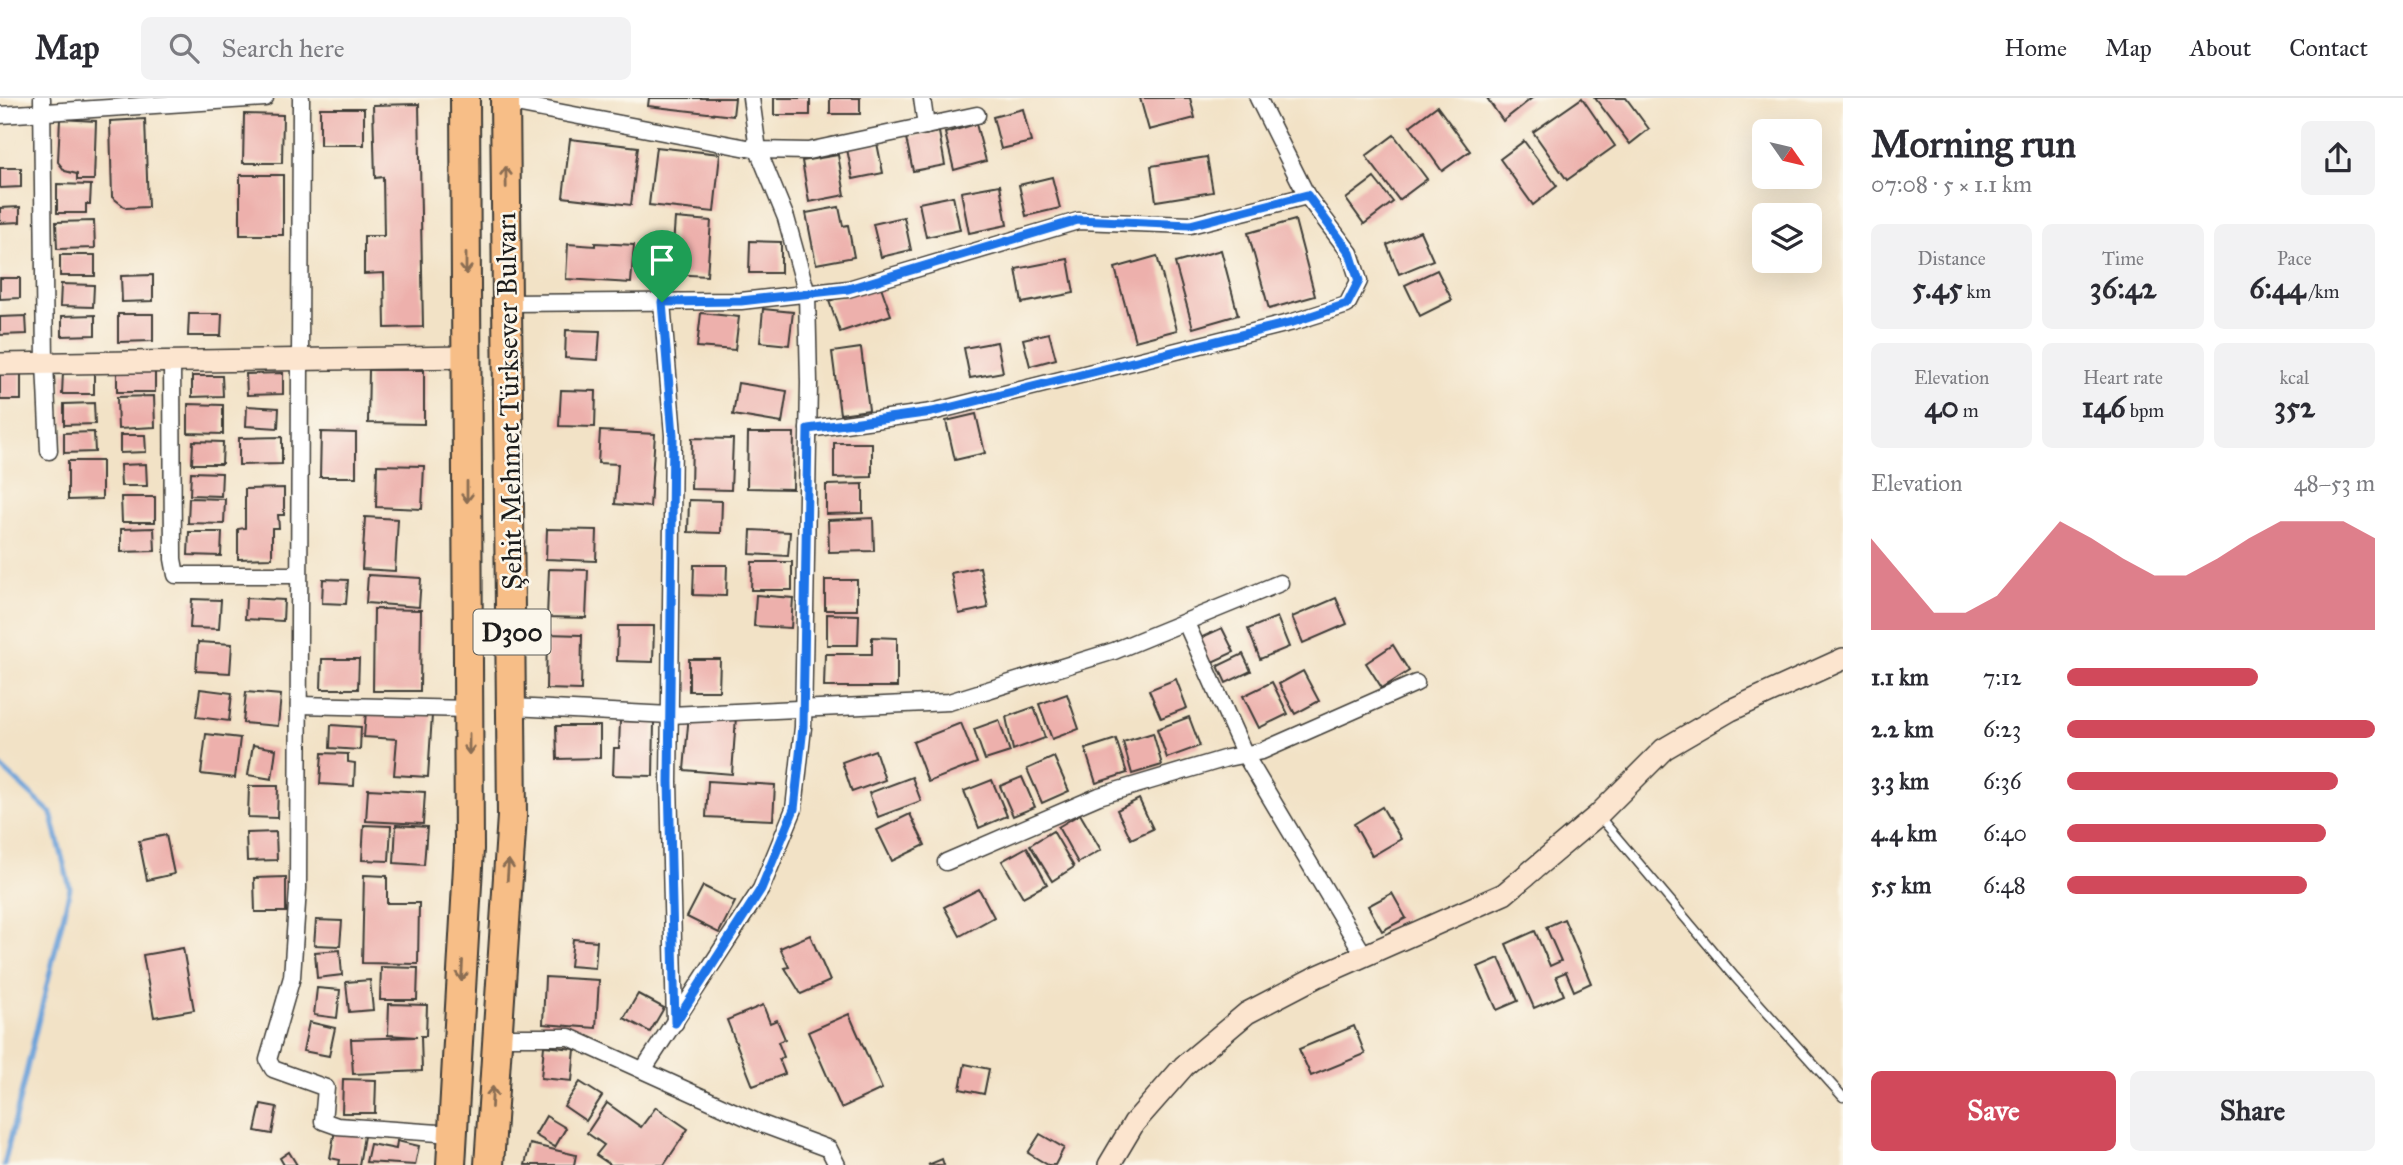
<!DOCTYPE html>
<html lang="en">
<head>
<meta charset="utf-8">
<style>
	:root { --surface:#fff; --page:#f2f2f3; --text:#2b2b33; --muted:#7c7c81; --line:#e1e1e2; --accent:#d1495b }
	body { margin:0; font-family:"IM FELL Great Primer",serif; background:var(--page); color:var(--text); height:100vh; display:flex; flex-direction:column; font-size:26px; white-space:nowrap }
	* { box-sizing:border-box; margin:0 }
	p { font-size:23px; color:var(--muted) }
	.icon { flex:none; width:38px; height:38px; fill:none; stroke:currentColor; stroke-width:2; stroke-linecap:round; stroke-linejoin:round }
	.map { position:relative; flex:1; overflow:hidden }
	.panel { display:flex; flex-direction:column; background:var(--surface); width:560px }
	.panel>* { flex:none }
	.needle { width:46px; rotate:124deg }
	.tools { position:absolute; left:1752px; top:21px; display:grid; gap:14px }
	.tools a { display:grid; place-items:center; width:70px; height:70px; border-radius:10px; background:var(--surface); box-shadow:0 7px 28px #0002; font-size:35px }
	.pin { position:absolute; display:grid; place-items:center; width:60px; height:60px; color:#fff; margin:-72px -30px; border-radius:50% 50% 50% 0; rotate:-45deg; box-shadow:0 0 7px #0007 }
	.pin .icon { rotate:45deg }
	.round { display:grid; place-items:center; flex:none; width:74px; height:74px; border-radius:10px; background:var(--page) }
	.summary { display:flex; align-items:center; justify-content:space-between; height:119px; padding:0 28px }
	h1 { font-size:38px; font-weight:700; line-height:52px }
	.metrics { display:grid; grid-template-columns:repeat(3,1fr); gap:10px; height:119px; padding:7px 28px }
	.metrics div { display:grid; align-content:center; border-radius:10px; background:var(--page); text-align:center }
	.metrics b { font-size:30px; font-weight:700 }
	.metrics small { font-size:19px; font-weight:400 }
	.metrics p { font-size:19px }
	.chart { height:196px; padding:14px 28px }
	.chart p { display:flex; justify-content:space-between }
	.chart svg { width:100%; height:126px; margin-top:7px; fill:var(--accent); opacity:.7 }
	.primary-button { display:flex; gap:14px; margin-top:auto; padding:14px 28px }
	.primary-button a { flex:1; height:80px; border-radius:10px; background:var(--accent); color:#fff; font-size:28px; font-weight:700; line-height:80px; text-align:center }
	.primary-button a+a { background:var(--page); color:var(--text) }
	ul { padding:0 28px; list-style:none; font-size:23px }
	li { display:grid; grid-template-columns:112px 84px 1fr; align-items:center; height:52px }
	li i { height:18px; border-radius:9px; background:var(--accent) }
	header { display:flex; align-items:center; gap:42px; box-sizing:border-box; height:98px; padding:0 35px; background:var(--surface); border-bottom:2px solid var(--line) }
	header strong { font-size:33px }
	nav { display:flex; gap:38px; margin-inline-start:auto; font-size:24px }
	.search { width:490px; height:63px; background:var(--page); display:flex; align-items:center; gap:18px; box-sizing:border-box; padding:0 24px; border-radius:10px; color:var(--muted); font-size:26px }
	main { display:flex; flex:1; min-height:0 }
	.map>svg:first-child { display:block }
</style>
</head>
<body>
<header>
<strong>Map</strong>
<div class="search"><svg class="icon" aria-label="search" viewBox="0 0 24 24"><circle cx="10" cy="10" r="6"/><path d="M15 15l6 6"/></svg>Search here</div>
<nav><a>Home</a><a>Map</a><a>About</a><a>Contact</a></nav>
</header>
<main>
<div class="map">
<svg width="1843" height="1067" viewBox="0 0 1843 1067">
	<rect width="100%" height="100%" fill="#fbf7ec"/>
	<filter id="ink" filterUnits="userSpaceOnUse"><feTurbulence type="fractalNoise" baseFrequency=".0143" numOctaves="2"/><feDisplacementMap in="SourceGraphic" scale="14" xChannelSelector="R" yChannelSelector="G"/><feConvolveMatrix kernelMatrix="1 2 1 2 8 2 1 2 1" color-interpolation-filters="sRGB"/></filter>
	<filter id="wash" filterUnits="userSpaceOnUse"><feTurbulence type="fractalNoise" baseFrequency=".00686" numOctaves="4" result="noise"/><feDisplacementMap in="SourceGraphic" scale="28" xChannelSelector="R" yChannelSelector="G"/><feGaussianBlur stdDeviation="1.57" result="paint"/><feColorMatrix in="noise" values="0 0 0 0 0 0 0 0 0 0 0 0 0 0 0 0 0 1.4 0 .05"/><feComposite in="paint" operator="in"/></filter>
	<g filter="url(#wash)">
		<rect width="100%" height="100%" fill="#f2e2c6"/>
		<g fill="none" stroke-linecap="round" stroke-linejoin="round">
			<polyline stroke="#6ca2d9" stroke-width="5" points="0,668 51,715 70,790 4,1067"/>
		</g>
		<g id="blocks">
			<g fill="#edb0ac">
				<polygon points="649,0 735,0 733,18 648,8"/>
				<rect x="774" y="0" width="36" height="17"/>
				<rect x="830" y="0" width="30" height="16"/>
				<polygon points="1140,0 1190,0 1195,20 1149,32"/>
				<polygon points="1487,0 1532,0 1503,23"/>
				<polygon points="1582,0 1615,48 1567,82 1533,34"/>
				<polygon points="1595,0 1626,0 1649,31 1630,46"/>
				<polygon points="419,6 423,229 385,230 384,175 364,176 364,138 384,138 383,79 375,80 373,7"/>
				<polygon points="1437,8 1470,53 1442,73 1410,28"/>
				<rect x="320" y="10" width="44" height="37"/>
				<polygon points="1023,11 1031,44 1001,51 993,19"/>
				<polygon points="244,16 283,17 282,65 243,65"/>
				<polygon points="60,21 96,23 94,82 77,82 77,76 65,73 58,64"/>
				<polygon points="145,21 148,109 126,110 112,99 110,23"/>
				<polygon points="976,26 986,63 954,72 945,35"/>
				<polygon points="939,34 945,67 913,73 906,40"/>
				<polygon points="1394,37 1427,81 1399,102 1366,58"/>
				<polygon points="570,41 638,49 631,107 563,99"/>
				<polygon points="1524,43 1557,88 1533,107 1500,61"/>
				<polygon points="877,45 883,75 853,81 847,51"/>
				<polygon points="656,49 720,56 714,114 649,107"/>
				<polygon points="838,57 845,97 809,104 802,63"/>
				<polygon points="1207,59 1213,94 1156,103 1151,68"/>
				<polygon points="0,70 21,70 21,89 0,90"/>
				<rect x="240" y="77" width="43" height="60"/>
				<polygon points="1052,79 1060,110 1026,118 1019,87"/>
				<polygon points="1374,80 1393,104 1364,126 1346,101"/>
				<polygon points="57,86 91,87 90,106 86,106 86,115 57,115"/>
				<polygon points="1000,87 1007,127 969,135 961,94"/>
				<polygon points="953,98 960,132 926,139 919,105"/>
				<polygon points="20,109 20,124 0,125 0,110"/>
				<polygon points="839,109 843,128 848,127 854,159 816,166 806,115"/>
				<polygon points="904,119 911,152 881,159 873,126"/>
				<polygon points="675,120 711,123 707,178 671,176"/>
				<polygon points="1295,122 1315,198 1269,211 1248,135"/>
				<polygon points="94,123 95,150 57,151 56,124"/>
				<polygon points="1420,133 1433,162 1399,176 1387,147"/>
				<polygon points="750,143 781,144 781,175 749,175"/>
				<polygon points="595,145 634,147 631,185 566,181 568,146 595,148"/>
				<polygon points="1221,152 1238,217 1193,230 1175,165"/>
				<rect x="60" y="157" width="35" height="21"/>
				<polygon points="1157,158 1177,232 1135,243 1115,170"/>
				<polygon points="1068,161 1074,195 1022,205 1016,171"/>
				<polygon points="1437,172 1452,202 1420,218 1405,187"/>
				<polygon points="153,177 153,203 122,204 121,178"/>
				<polygon points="0,180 20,180 20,200 0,201"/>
				<polygon points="61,186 94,187 93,209 60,208"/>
				<polygon points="880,186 891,217 840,234 829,203"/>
				<polygon points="763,211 793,214 789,247 760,244"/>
				<polygon points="701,215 739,219 735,252 697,249"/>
				<polygon points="118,216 153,216 153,243 118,244"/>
				<polygon points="189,216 222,216 221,238 188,238"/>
				<polygon points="95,217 95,237 62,238 62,218"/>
				<polygon points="26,218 27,236 0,237 0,219"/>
				<polygon points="566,232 600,233 598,262 565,260"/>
				<polygon points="1049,235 1056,261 1030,268 1023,241"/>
				<polygon points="997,244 1003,274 970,280 964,250"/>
				<polygon points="861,250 869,312 840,316 832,254"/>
				<polygon points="0,266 21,267 21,302 0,302"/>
				<rect x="117" y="268" width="38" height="26"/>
				<polygon points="369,272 424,272 424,326 368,325"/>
				<polygon points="63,274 94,275 94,296 62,296"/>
				<polygon points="283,275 283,296 247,297 246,276"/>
				<polygon points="192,278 222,278 223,298 192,299"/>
				<polygon points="738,285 787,293 782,325 733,317"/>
				<polygon points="561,292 596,293 595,329 559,328"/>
				<polygon points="154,298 155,329 118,331 117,299"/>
				<polygon points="94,305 95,326 64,327 64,306"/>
				<polygon points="188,306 223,307 223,336 188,335"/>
				<polygon points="247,308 279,310 278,330 246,328"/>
				<polygon points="976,316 985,355 955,362 946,323"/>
				<polygon points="600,333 655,336 650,409 615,406 618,366 598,365"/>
				<polygon points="94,334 95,354 64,355 64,335"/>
				<polygon points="321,334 356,335 356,379 320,379"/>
				<polygon points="748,335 794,335 793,391 747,390"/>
				<polygon points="120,337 145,337 146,354 120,355"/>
				<polygon points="282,339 282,366 239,367 239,340"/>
				<polygon points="692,340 733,341 731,392 691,391"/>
				<polygon points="193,343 223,344 222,366 192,366"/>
				<polygon points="834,345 872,345 872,379 834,380"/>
				<polygon points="68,363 102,363 102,401 68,402"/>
				<polygon points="146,366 147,388 121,388 120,367"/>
				<polygon points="377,367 424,368 422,411 376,409"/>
				<polygon points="191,374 222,375 221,398 190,397"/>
				<polygon points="863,386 863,415 826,416 826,387"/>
				<polygon points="284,390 284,417 278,417 279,430 272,430 272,460 238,461 238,431 245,430 245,391"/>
				<polygon points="121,399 155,399 155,424 122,424"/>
				<polygon points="189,400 225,401 224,426 188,425"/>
				<polygon points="689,402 722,403 721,435 688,434"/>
				<polygon points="365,419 398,421 395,473 362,471"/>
				<polygon points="873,420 874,453 829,454 828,422"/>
				<polygon points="154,430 155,453 121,454 121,431"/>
				<polygon points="547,431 597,432 596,463 546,461"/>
				<polygon points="751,432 790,434 788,458 750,456"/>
				<polygon points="189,434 222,434 221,458 188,457"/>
				<polygon points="752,464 792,464 792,492 751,492"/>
				<polygon points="694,467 727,467 726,498 693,497"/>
				<polygon points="980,469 988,510 959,516 951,475"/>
				<polygon points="549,471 588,472 586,520 547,519"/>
				<polygon points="368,477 421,480 419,509 366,505"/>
				<polygon points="323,481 348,482 346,506 322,505"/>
				<rect x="825" y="482" width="32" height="30"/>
				<polygon points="756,497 793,500 791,530 754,528"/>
				<polygon points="246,500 284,502 283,523 245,521"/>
				<polygon points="1336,500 1347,526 1303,545 1292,519"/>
				<polygon points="192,501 221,502 219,531 190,530"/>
				<polygon points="374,511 421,512 420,593 373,593"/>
				<polygon points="827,516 859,517 858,547 827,547"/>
				<polygon points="1277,519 1289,549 1260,561 1248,531"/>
				<polygon points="618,528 654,528 653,564 617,563"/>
				<polygon points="1222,530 1234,554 1210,565 1198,541"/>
				<polygon points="547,536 582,537 581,592 546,591"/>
				<polygon points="872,539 897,540 897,589 824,589 825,556 872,556"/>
				<polygon points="198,544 232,546 230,575 196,573"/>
				<polygon points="1393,547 1409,573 1382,590 1366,565"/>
				<polygon points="1243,556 1251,573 1226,585 1218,568"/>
				<polygon points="322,561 359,561 358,591 321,591"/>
				<polygon points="689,561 720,561 719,593 689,593"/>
				<polygon points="1303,573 1319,603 1295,616 1279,586"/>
				<polygon points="1176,581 1187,610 1161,620 1149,592"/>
				<polygon points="1272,584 1288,616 1259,630 1243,598"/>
				<polygon points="200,591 232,595 229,623 196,619"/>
				<polygon points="246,594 281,597 278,628 243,625"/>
				<polygon points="1067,596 1079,631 1052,641 1039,606"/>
				<polygon points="1034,609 1045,640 1013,652 1006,619"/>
				<polygon points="366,613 432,617 428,679 394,677 397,641 364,639"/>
				<polygon points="689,616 736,619 732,676 684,672"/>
				<polygon points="1189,619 1200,648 1167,660 1157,631"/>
				<polygon points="999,622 1010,654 985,662 974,631"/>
				<polygon points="620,623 654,624 653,678 613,677 614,650 619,650"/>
				<polygon points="961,625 977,665 928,684 913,644"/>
				<polygon points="331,627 361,629 360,652 330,650"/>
				<polygon points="556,628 600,628 600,660 557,661"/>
				<polygon points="1153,635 1162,667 1132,676 1123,644"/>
				<polygon points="206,636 240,640 235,680 201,676"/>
				<polygon points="1116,641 1127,675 1096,685 1085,651"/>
				<polygon points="253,647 276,651 272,681 248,677"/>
				<polygon points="875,652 885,682 852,694 842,664"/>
				<polygon points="322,655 348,656 348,664 355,665 354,688 320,686"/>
				<polygon points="1054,659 1069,693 1042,705 1027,671"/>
				<polygon points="912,679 921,703 878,719 869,695"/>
				<polygon points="1022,679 1035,709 1013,718 1000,688"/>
				<polygon points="992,682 1007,718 979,730 964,693"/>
				<polygon points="708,683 775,687 773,722 706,719"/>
				<polygon points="249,688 278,688 277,720 248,719"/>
				<polygon points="368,691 425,694 423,726 366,723"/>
				<polygon points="1139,701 1153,731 1131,741 1117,712"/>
				<polygon points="1382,709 1401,741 1372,758 1354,726"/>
				<polygon points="910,716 925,747 892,763 877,732"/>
				<polygon points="1080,716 1101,752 1078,765 1058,729"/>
				<polygon points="364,727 391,728 389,763 362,762"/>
				<polygon points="396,727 427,729 424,767 394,765"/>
				<polygon points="1053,733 1074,769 1052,783 1030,747"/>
				<polygon points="276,734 277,762 247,763 246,735"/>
				<polygon points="166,737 174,776 147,782 139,743"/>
				<polygon points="1027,749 1047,786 1023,799 1002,763"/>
				<polygon points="364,777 387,778 387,805 419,805 418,866 362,865"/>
				<polygon points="286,779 286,814 255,814 254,780"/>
				<polygon points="703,788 735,804 719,835 687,819"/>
				<polygon points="979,791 994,819 960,838 944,809"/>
				<polygon points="1392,795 1406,820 1382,833 1368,808"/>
				<polygon points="1564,821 1591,885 1574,893 1566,874 1556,878 1564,897 1534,910 1506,846 1535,833 1550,868 1561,863 1546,829"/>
				<polygon points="316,822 342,823 340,848 314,847"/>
				<polygon points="810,837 830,883 801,896 785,870 789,869 780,850"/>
				<polygon points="573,841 597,843 595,870 570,868"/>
				<polygon points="183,850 194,912 154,919 143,857"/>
				<polygon points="340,852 342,877 317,880 315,854"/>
				<polygon points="1499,860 1518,903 1497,912 1478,869"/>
				<polygon points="381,869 418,870 417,902 380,902"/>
				<polygon points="545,879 599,882 596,930 543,926"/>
				<polygon points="370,882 373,912 349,914 346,884"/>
				<polygon points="317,890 340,892 337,920 314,917"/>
				<polygon points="638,896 664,910 650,934 624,920"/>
				<polygon points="389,906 427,907 426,938 421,938 422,973 353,976 351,941 417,939 388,937"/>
				<polygon points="763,907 770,925 777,922 785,941 778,944 784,959 779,961 785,976 753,988 727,922"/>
				<polygon points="849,916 882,991 841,1010 808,934"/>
				<polygon points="309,924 335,930 329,958 303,953"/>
				<polygon points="1354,928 1365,956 1311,978 1299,951"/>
				<polygon points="544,948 575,951 572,983 541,980"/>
				<polygon points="965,966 989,971 984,996 960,991"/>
				<polygon points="343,981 376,982 375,1015 342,1015"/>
				<polygon points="580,984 602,998 586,1023 564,1008"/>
				<polygon points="607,1005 641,1029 656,1009 688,1031 664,1067 611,1067 596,1057 604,1047 587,1035"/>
				<polygon points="261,1006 277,1009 272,1036 255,1033"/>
				<polygon points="546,1018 566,1030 555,1049 535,1037"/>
				<polygon points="335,1032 364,1038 359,1067 339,1067 340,1062 330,1060"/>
				<polygon points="1040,1036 1064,1050 1055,1067 1048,1067 1028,1055"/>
				<polygon points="397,1043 419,1048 415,1067 366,1064 370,1046 396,1051"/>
				<polygon points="530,1046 576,1057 574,1067 525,1067"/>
				<polygon points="289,1054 297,1067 284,1067 280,1060"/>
				<polygon points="942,1061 944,1067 928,1067"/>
			</g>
		</g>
	</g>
	<g filter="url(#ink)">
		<use href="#blocks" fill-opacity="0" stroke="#3c3a36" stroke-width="2"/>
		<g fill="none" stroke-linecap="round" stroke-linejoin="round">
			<g stroke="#3c3a36" stroke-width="11">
				<polyline id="lane" points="1598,717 1735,879 1843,999"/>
			</g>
			<g stroke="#3c3a36" stroke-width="19">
				<g id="street">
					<polyline points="42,0 45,265 49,353"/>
					<polyline points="301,0 298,791 292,879 268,962 273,971 326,990 323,1023 337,1028 453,1036"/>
					<polyline points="922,0 926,28"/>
					<polyline points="505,4 758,52 808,53 977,17"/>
					<polyline points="0,17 265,0"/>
					<polyline points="662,204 673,337 669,684 675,925"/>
					<polyline points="509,205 741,203 848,191 1078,123 1190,127 1307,98"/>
					<polyline points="172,263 173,461 176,477 298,477"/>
					<polyline points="808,331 932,314 1293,224 1347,207 1359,183 1350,155 1307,98 1258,0"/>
					<polyline points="1186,525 1245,657 1364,857"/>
					<polyline points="299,607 469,611"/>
					<polyline points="513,609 670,617 949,604 1114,553 1280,485"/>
					<polyline points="946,764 1099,698 1227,660 1262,653 1416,585"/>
					<polyline points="495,939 569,939 759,1025 829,1051 837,1067"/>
					<polyline points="643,972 761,791 794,711 803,629 809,285 807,196 786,120 758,52 751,0"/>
				</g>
			</g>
			<g stroke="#3c3a36" stroke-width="24">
				<g id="secondary">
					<polyline points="0,266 467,259"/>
					<polyline points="1109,1067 1134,1025 1184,968 1247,915 1316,879 1504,796 1598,717 1664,651 1731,612 1843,561"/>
				</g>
			</g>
			<g stroke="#3c3a36" stroke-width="32">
				<g id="highway">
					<polyline points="451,1067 469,751 465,0"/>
					<polyline points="489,1067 512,718 505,0"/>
				</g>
			</g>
			<use href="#lane" stroke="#fff" stroke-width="8"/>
			<use href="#street" stroke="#fff" stroke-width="16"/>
			<use href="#secondary" stroke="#fce5cf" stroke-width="21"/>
			<use href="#highway" stroke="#f7be87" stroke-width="28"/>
		</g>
		<defs><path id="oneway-shaft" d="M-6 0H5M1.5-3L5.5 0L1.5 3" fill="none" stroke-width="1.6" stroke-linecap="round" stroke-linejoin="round" transform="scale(1.75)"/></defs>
		<g stroke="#8a6d52">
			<use href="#oneway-shaft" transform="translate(506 79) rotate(-91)"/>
			<use href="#oneway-shaft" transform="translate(466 166) rotate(90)"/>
			<use href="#oneway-shaft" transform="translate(467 394) rotate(90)"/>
			<use href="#oneway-shaft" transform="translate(469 646) rotate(90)"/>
			<use href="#oneway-shaft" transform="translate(508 772) rotate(-86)"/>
			<use href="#oneway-shaft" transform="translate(462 873) rotate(93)"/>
			<use href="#oneway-shaft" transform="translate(492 999) rotate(-87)"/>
		</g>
	</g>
	<g fill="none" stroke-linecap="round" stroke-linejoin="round" filter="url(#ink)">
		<g stroke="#fff" stroke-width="14">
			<polygon id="route" points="1307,97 1350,155 1359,183 1347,206 1293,224 932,314 808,331 803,629 794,711 761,791 675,925 669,684 673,337 662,204 741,203 848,191 1078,122 1190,127"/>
		</g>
		<use href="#route" stroke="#1a73e8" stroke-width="9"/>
	</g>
	<g text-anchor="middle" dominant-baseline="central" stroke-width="5" stroke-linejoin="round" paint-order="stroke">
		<rect fill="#fbf7ec" stroke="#5f5e5a" stroke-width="2" x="473.5" y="511.5" width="77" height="45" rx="5"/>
		<g font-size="26" font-weight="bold" fill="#1c1c1c">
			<text x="512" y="534">D300</text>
		</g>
		<g font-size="28" fill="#1c1c1c" stroke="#fbf7ec">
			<text transform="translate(509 303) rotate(-91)">Şehit Mehmet Türksever Bulvarı</text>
		</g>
	</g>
</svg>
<div class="tools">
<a><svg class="needle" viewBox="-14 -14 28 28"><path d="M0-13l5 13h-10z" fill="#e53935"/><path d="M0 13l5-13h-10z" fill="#7c7c81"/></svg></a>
<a><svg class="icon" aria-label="layers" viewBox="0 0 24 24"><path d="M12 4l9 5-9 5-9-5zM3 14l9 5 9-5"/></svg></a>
</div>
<div class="pin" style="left:662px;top:204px;background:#1e9e55"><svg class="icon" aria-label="arrive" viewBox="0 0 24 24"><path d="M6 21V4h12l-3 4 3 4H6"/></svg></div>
</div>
<section class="panel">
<div class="summary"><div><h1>Morning run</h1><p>07:08 · 5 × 1.1 km</p></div><a class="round"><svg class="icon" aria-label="share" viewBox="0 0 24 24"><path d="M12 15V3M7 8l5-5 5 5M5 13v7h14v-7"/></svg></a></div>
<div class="metrics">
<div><p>Distance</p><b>5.45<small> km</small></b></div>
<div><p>Time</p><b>36:42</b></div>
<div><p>Pace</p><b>6:44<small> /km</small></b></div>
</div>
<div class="metrics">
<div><p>Elevation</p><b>40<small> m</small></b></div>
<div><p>Heart rate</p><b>146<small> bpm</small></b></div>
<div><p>kcal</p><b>352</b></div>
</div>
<div class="chart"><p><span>Elevation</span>48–53 m</p>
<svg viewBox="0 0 160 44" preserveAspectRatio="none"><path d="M0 44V12L10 25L20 38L30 38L40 32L50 19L60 6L70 12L80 19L90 25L100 25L110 19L120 12L130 6L140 6L150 6L160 12V44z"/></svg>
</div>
<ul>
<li><b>1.1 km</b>7:12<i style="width:62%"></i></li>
<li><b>2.2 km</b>6:23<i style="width:100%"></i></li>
<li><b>3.3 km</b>6:36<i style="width:88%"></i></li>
<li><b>4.4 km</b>6:40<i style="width:84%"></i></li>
<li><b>5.5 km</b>6:48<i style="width:78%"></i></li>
</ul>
<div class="primary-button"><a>Save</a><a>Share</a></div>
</section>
</main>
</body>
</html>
